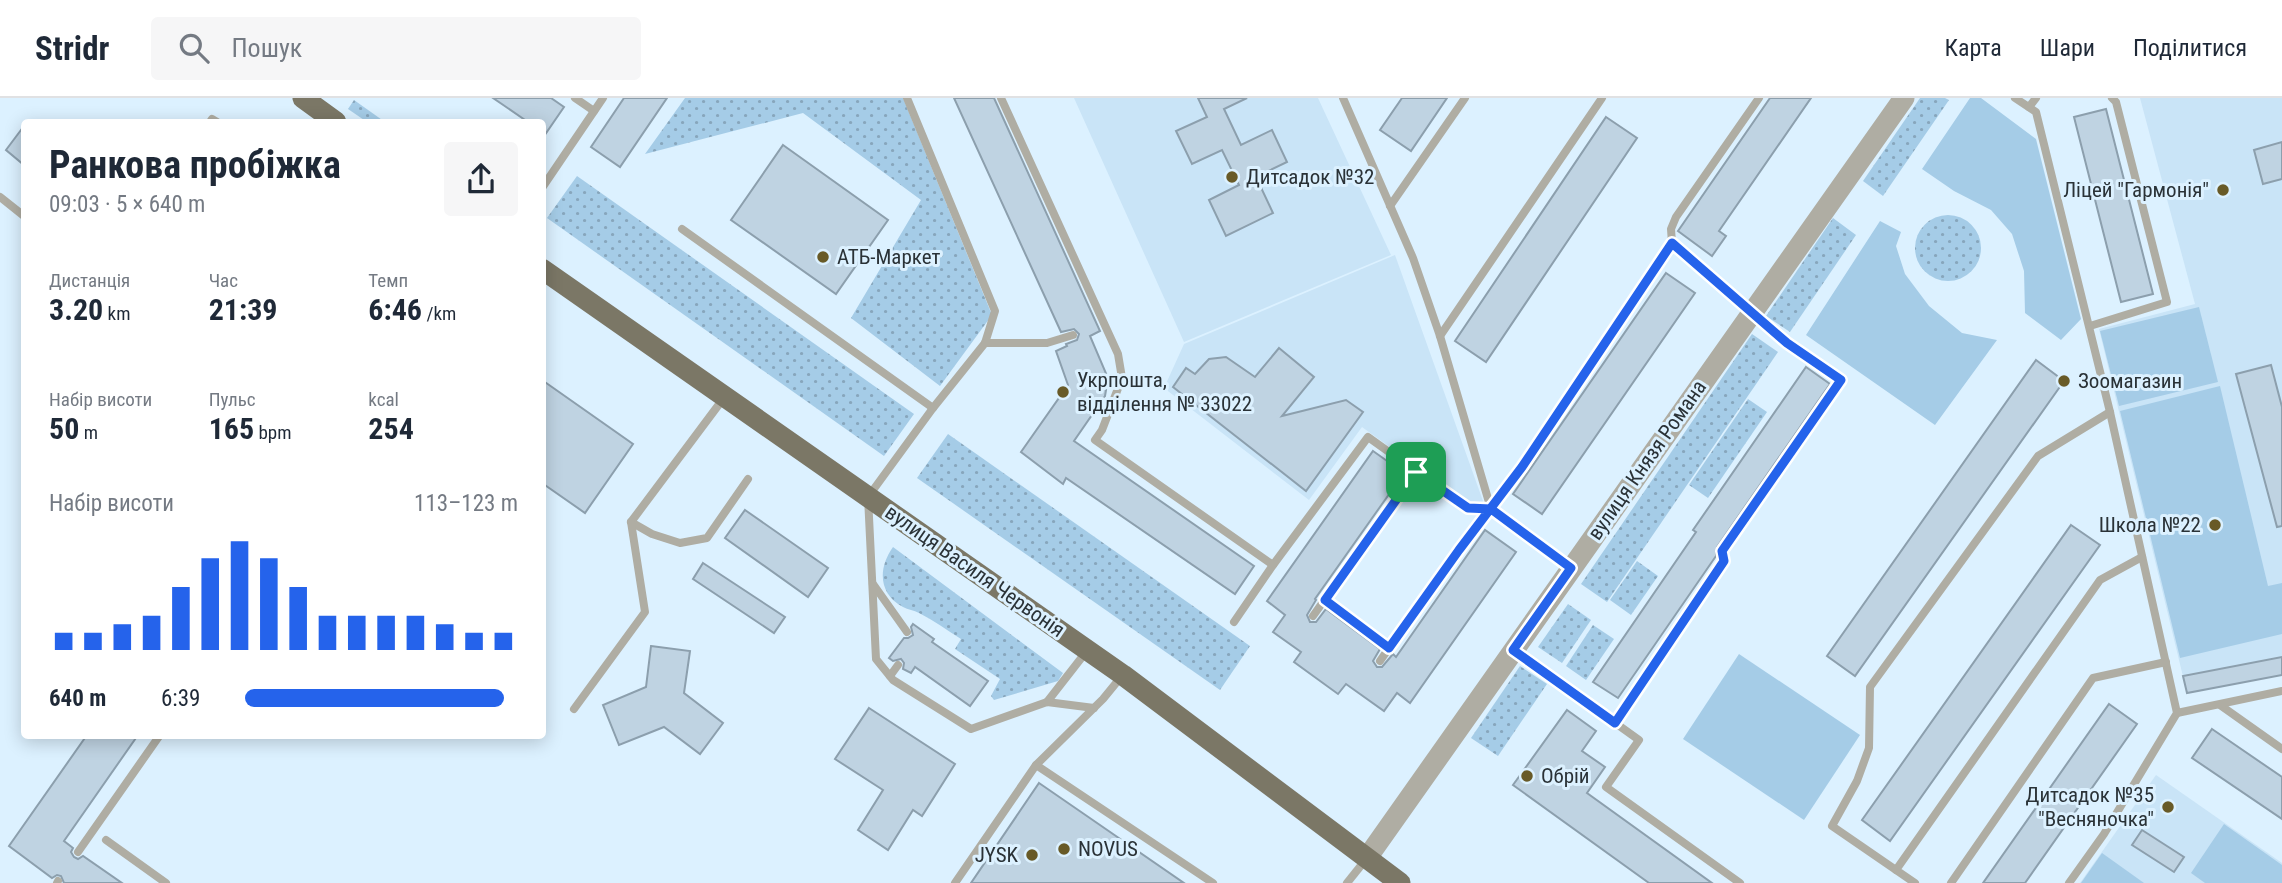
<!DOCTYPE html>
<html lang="uk">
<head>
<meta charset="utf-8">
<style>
	:root { --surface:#fff; --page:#f6f6f7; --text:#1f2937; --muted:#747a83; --line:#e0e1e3; --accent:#2563eb }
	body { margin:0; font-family:"Roboto Condensed",sans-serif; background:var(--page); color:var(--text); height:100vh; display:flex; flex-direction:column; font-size:26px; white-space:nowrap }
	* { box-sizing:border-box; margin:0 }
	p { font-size:23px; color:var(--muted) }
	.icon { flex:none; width:38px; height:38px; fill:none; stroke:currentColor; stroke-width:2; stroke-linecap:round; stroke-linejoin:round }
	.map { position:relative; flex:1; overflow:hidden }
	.sheet { position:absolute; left:21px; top:21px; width:525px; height:620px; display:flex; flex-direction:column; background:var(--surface); border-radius:7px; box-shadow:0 4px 18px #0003 }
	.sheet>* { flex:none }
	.pin { position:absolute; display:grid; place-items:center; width:60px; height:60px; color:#fff; margin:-30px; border-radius:14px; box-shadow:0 4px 10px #0006 }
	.round { display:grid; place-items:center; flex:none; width:74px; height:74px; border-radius:7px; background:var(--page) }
	.overview { display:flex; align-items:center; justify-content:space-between; height:119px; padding:0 28px }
	h1 { font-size:38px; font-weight:700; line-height:52px }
	.metrics { display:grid; grid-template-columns:repeat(3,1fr); gap:10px; height:119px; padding:7px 28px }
	.metrics div { display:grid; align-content:center }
	.metrics b { font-size:30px; font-weight:700 }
	.metrics small { font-size:19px; font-weight:400 }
	.metrics p { font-size:19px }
	.chart { height:196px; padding:14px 28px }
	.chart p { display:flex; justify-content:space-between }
	.chart svg { width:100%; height:126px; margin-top:7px; stroke:var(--accent); stroke-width:6 }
	ul { padding:0 28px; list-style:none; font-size:23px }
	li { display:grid; grid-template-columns:112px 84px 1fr; align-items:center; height:52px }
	li i { height:18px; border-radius:9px; background:var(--accent) }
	header { display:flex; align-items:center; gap:42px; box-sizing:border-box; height:98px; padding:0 35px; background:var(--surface); border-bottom:2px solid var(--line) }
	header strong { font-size:33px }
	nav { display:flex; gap:38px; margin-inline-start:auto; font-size:24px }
	.search { width:490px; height:63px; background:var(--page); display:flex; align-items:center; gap:18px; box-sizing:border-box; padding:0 24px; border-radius:7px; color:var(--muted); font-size:26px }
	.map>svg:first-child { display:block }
</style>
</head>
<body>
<header>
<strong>Stridr</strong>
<div class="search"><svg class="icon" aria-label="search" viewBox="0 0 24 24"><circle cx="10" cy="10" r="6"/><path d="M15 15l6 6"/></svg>Пошук</div>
<nav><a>Карта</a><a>Шари</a><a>Поділитися</a></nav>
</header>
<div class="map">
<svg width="2282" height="785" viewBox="0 0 2282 785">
	<defs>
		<pattern id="grass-dots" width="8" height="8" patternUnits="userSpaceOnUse" patternTransform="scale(1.75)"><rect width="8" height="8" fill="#a5cce7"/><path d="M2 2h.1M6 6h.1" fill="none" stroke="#87a6bc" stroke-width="1.8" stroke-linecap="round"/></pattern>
	</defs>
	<rect width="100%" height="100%" fill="#dcf1ff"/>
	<g fill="#c9e4f7">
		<polygon points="1074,0 1318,0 1391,157 1184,244"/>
		<polygon points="2140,0 2282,0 2282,577 2187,595 2099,231 2195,206"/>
		<polygon points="1395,157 1483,403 1477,412 1362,329 1309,402 1164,290 1184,246"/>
		<polygon points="2156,677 2282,765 2282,785 2080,785"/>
	</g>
	<g fill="url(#grass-dots)">
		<polygon points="685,0 903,0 992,217 940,288 851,220 921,102 803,15 645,56"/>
		<polygon points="1920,0 1945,0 1949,2 1883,98 1863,83"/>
		<polygon points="354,2 385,24 367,24 348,11"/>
		<polygon points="577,78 914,316 884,358 547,120"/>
		<circle cx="1948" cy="150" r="33"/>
		<polygon points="1833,120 1856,137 1790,234 1766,218"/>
		<polygon points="1752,236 1778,254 1607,504 1581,486"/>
		<polygon points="1748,301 1767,314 1708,400 1689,387"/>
		<polygon points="948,336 1250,548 1220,592 917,380"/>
		<path d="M893,449l170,126 -5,8 -64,19 -3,-4 9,-17 -45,-30 6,-10c-14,-9 -28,-19 -42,-26 -5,-3 -11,-3 -16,-6 -25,-13 -25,-39 -10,-60z"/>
		<polygon points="1637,463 1658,478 1631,517 1610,502"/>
		<polygon points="1568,506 1591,522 1562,565 1538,549"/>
		<polygon points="1593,527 1614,541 1586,582 1566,568"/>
		<polygon points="1520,568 1547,586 1498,658 1471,640"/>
	</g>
	<g fill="#a5cce7">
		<polygon points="1970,0 1981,0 2036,41 2081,221 2061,242 2025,215 2024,173 2012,136 1991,112 1954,93 1922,71"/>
		<polygon points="1880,123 1901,134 1896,148 1905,176 1929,208 1962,235 1997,242 1935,327 1806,237"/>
		<polygon points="2199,209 2218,284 2119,308 2100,233"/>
		<polygon points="2220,288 2268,488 2282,485 2282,536 2180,560 2120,313"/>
		<polygon points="1739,556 1860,637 1804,722 1683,641"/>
		<polygon points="2224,726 2282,767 2282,785 2205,785 2191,775"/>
		<polygon points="2102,755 2144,785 2081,785"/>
	</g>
	<g fill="#bfd3e2" stroke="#8c9fad" stroke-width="2">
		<polygon points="493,0 551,0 564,9 542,41 542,24 528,24"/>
		<polygon points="624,0 667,0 620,69 591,49"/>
		<polygon points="954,0 994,0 1100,233 1090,238 1108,280 1105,298 1074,343 1254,468 1235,496 1066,380 1063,386 1021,354 1068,287 1056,253 1067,248 1066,246 1077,242 1079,236 1074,231 1061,234"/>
		<polygon points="1198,0 1247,0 1224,11 1241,47 1272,32 1287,64 1256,79 1273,115 1226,138 1209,102 1239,87 1222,52 1192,66 1176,33 1207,19"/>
		<polygon points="1402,0 1447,0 1411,53 1380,32"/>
		<polygon points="1770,0 1811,0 1719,133 1726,138 1712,158 1678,133"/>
		<polygon points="2106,11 2153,196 2121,204 2074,19"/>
		<polygon points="1606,19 1637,40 1486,264 1455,243"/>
		<polygon points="24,28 24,67 6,52"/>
		<polygon points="2282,44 2282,81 2263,86 2254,52"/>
		<polygon points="783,47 888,122 836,196 731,122"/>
		<polygon points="1666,175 1695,195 1542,416 1513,396"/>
		<polygon points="1279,250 1314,279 1282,318 1346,302 1363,314 1306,393 1173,289 1186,270 1195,276 1209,261 1226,259 1255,279"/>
		<polygon points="2036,262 2064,283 1855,578 1827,558"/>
		<polygon points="2271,267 2282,309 2282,428 2277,429 2236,276"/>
		<polygon points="1806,269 1830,286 1717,449 1716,458 1618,600 1593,584 1696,434 1693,432"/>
		<polygon points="542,282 633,346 585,415 542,385"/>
		<polygon points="1373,353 1404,375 1315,501 1316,502 1307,517 1310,524 1316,524 1326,511 1380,551 1373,563 1377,569 1382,569 1393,556 1396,559 1485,432 1516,454 1410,605 1397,595 1384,613 1346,586 1338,596 1294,564 1301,554 1273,534 1285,517 1267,503"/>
		<polygon points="745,412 828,470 808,499 725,440"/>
		<polygon points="2071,427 2100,447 1890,743 1862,722"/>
		<polygon points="703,465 785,519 774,535 693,481"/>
		<polygon points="913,526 934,541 932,544 988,583 970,608 915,569 911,575 903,571 904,565 901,561 893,563 889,560 904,540 908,540 913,537 911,529"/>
		<polygon points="651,548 690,553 684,595 723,625 700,656 664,629 619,647 603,607 646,589"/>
		<polygon points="2282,559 2282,577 2187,595 2183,578"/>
		<polygon points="2109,606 2137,626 2025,785 1983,785"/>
		<polygon points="869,610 955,666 922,718 913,712 888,752 858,732 883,692 835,661"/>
		<polygon points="1567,612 1596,633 1582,653 1605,669 1587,695 1712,785 1649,785 1513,687"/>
		<polygon points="2212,631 2282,679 2282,721 2192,660"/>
		<polygon points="87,637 138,637 64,743 73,750 71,754 74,759 78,761 83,758 122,785 64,785 61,778 57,777 52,780 9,748"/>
		<polygon points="1039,685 1084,716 1184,785 971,785"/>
		<polygon points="2142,732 2184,759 2174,774 2132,747"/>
	</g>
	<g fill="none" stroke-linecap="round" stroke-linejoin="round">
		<g stroke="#afada3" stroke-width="8">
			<polyline points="575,0 594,13"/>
			<polyline points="907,0 995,213 985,245 933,310 868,399 876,561 893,582 971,631 1047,604 1094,610"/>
			<polyline points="1001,0 1118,256 1122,280 1102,332 1095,342 1273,467"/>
			<polyline points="1343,0 1413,160 1440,238 1491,411 1571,469"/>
			<polyline points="2015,0 2036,14 2110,314 2177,615 2104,736 2069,785"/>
			<polyline points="2029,9 2036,0"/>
			<polyline points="210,24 212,21 217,24"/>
			<polyline points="542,90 603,0"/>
			<polyline points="0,99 24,118"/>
			<polyline points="1390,108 1465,0"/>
			<polyline points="682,131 933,310"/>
			<polyline points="1672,145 1671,131 1676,119 1759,0"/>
			<polyline points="2090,228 2167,204 2116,4 2112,0"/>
			<polyline points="1440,238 1602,0"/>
			<polyline points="985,245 1047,245 1073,237"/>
			<polyline points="723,301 631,424 652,436 680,445 707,440 748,381"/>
			<polyline points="873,486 907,534"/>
			<polyline points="1325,502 1389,550 1459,451 1522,369 1672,145 1787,245 1841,282 1722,453 1724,463 1615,625"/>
			<polyline points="1313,518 1416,374"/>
			<polyline points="1234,524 1273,467 1368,339 1467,410 1491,411"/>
			<polyline points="1515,553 1639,642 1606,689 1740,785"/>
			<polyline points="1380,563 1389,550"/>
			<polyline points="890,578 898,567"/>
			<polyline points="1121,579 1103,601 1036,667 1213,785"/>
			<polyline points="1047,604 1086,554"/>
			<polyline points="2220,607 2282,651"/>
			<polyline points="574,611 645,514 631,424"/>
			<polyline points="2177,615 2282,593"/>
			<polyline points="106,742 166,785"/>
			<polyline points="78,754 160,637"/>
			<polyline points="1896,772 1832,728 1857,683 1869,650 1870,589 2038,358 2110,314"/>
			<polyline points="57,785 58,783"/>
			<polyline points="955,785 1036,667"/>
			<polyline points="1347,785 1367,760"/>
			<polyline points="1915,785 1896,772 2100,482 2142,459"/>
			<polyline points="1951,785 2093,580 2166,564"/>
		</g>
		<polyline stroke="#afada3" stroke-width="21" points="1367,760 1904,0"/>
		<g stroke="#7b7766" stroke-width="21">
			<polyline points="303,0 336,24"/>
			<polyline points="542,171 1123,577 1400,785"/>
		</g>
	</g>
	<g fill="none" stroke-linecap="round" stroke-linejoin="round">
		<g stroke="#fff" stroke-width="14">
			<polyline id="route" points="1416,374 1468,410 1491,411 1571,470 1513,552 1615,625 1724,463 1722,453 1841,282 1787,245 1672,145 1522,369 1459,452 1389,550 1325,502 1416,374"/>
		</g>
		<use href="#route" stroke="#2563eb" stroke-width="9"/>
	</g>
	<g fill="#685a27" stroke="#dcf1ff" stroke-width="2.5">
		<circle cx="1232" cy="79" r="7"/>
		<circle cx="2223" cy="92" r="7"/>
		<circle cx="823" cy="159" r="7"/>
		<circle cx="2064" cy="283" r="7"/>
		<circle cx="1063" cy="294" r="7"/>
		<circle cx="2215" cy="427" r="7"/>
		<circle cx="1527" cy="678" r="7"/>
		<circle cx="2168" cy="709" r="7"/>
		<circle cx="1064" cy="751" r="7"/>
		<circle cx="1032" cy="757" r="7"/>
	</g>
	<g text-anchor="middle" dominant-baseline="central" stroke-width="6" stroke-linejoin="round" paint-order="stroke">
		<g font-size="21" fill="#2a3237" stroke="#dcf1ff" text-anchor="start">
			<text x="1246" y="79">Дитсадок №32</text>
			<text x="2209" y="92" text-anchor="end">Ліцей "Гармонія"</text>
			<text x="837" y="159">АТБ-Маркет</text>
			<text x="1077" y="282">Укрпошта,<tspan x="1077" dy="24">відділення № 33022</tspan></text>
			<text x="2078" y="283">Зоомагазин</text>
			<text x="2201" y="427" text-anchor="end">Школа №22</text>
			<text x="1541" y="678">Обрій</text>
			<text x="2154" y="697" text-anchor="end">Дитсадок №35<tspan x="2154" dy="24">"Весняночка"</tspan></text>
			<text x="1078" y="751">NOVUS</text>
			<text x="1018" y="757" text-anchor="end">JYSK</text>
		</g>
		<g font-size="21" fill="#2a3237" stroke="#dcf1ff">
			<text transform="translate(1647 362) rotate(-55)">вулиця Князя Романа</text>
			<text transform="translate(975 473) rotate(35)">вулиця Василя Червонія</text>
		</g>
	</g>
</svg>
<div class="pin" style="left:1416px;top:374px;background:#1e9e55"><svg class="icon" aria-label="arrive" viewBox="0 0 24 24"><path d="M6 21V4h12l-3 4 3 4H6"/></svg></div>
<section class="sheet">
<div class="overview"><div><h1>Ранкова пробіжка</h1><p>09:03 · 5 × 640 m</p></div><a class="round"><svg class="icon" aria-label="share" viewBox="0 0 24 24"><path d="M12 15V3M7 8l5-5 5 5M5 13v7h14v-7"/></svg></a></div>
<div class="metrics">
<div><p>Дистанція</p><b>3.20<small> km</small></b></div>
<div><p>Час</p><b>21:39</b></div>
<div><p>Темп</p><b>6:46<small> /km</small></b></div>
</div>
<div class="metrics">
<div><p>Набір висоти</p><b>50<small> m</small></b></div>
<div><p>Пульс</p><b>165<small> bpm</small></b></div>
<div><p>kcal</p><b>254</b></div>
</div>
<div class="chart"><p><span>Набір висоти</span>113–123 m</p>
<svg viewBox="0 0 160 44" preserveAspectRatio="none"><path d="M5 44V38M15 44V38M25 44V35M35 44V32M45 44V22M55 44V12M65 44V6M75 44V12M85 44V22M95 44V32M105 44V32M115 44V32M125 44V32M135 44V35M145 44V38M155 44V38"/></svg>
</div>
<ul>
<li><b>640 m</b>6:39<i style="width:95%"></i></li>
</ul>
</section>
</div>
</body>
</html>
